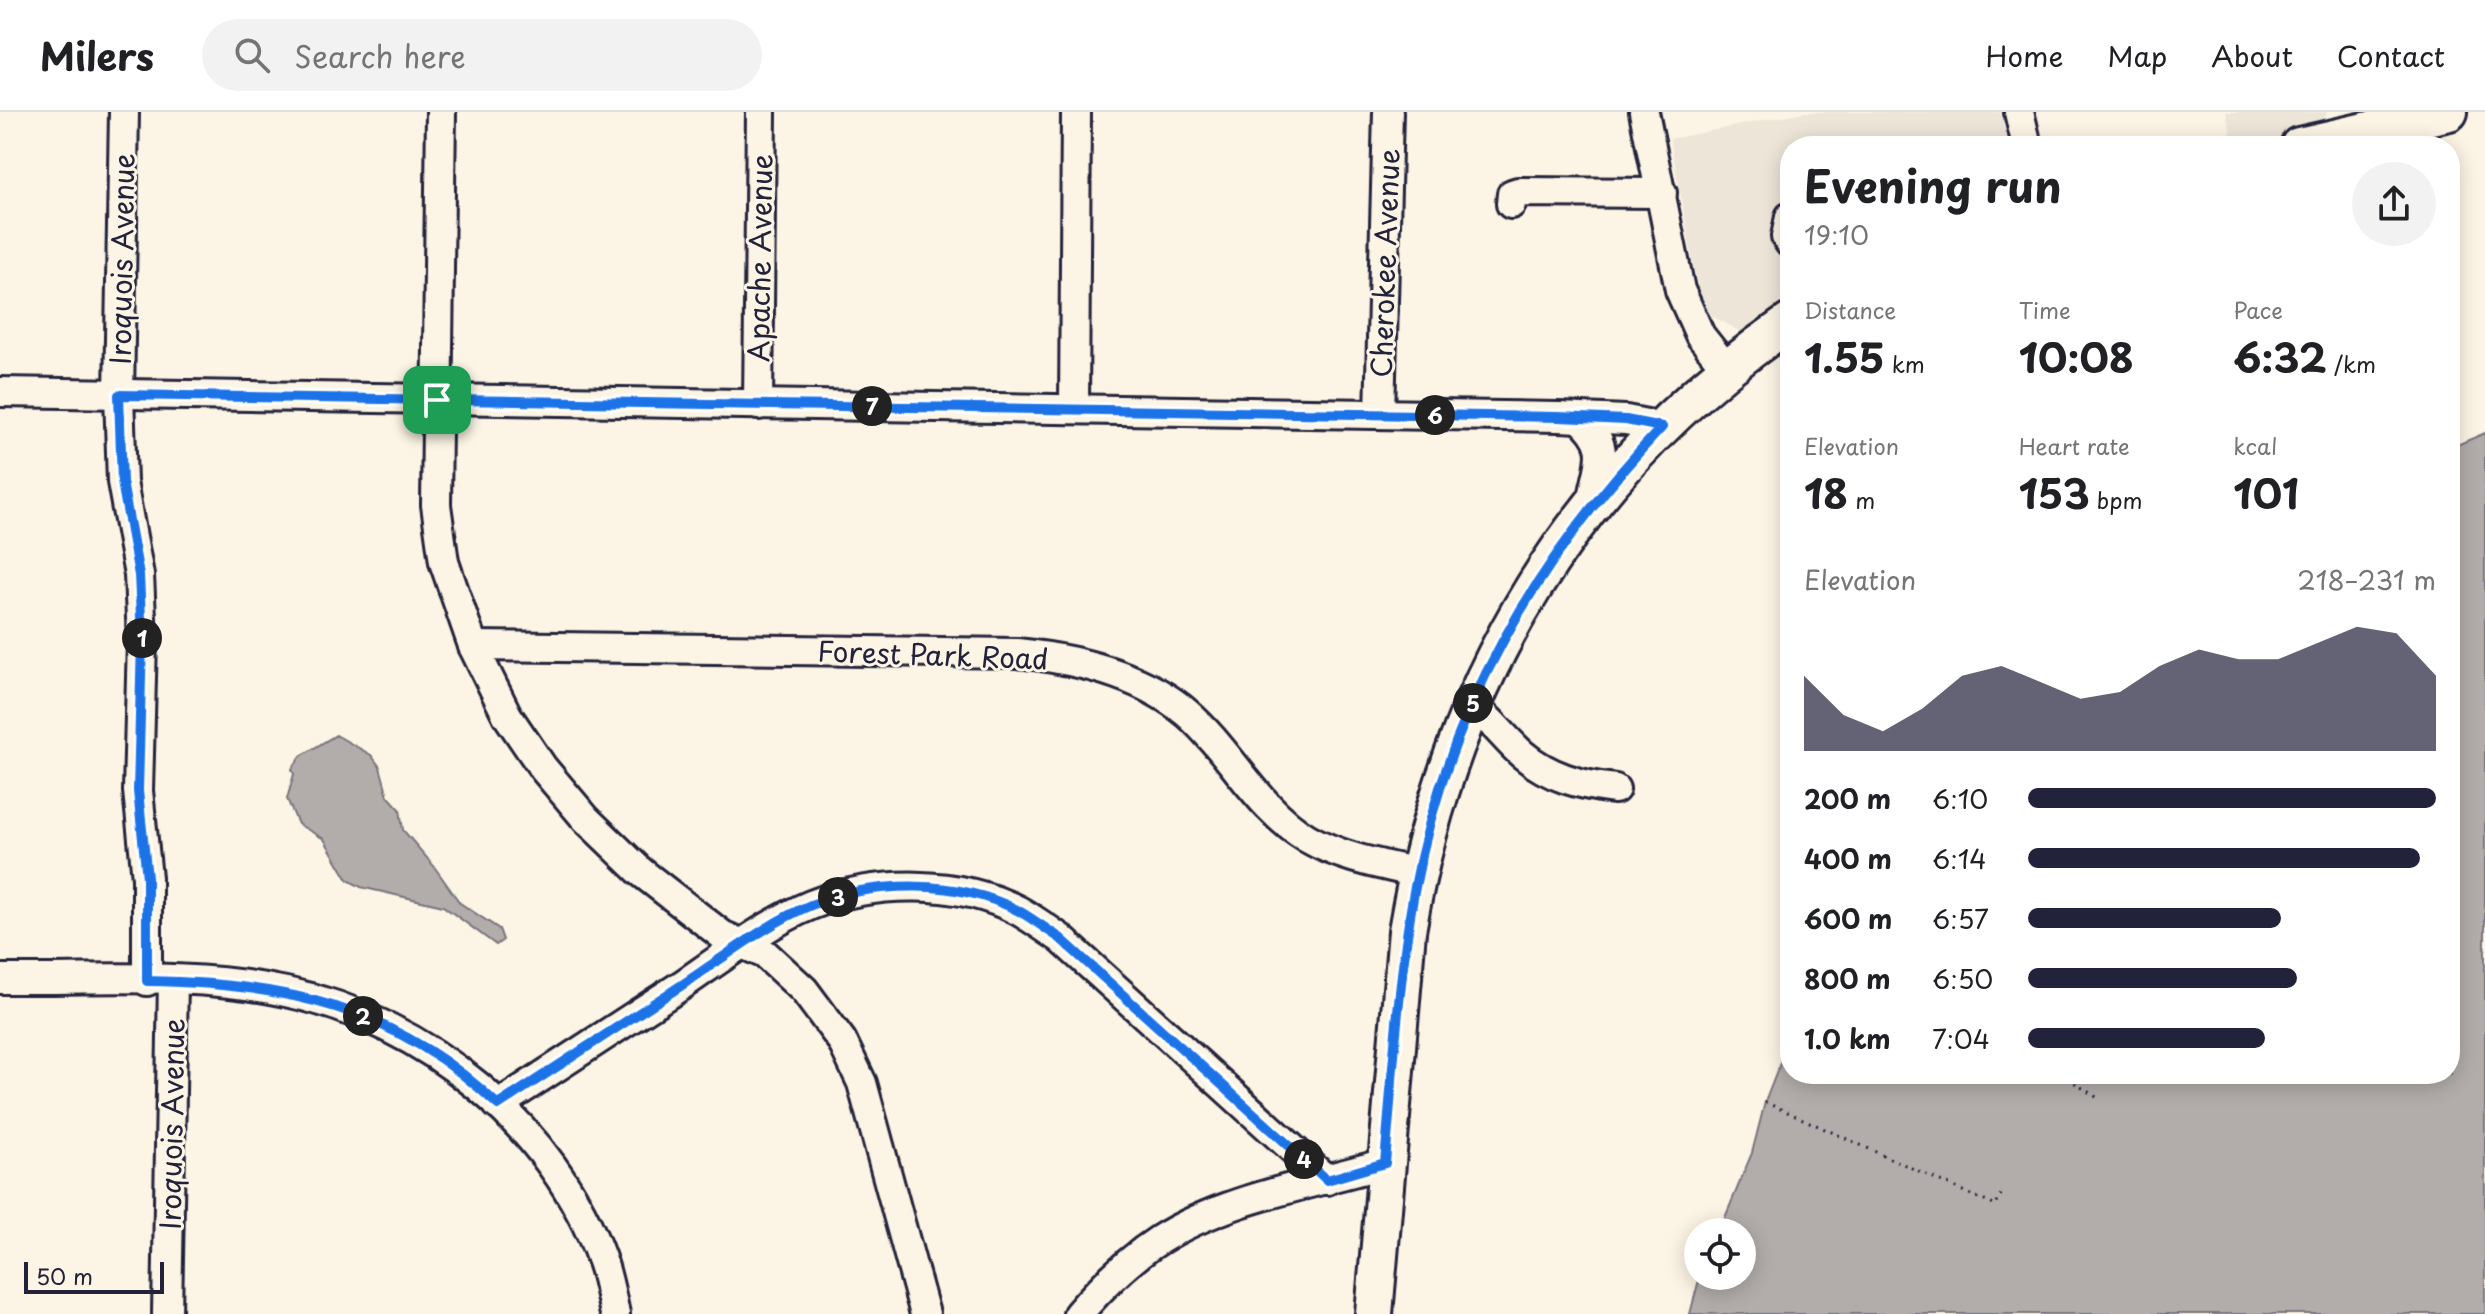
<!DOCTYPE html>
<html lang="en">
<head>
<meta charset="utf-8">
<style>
	:root { --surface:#fff; --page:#f2f2f2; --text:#202124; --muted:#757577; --line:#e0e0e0; --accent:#22223b }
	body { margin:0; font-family:"Playpen Sans",sans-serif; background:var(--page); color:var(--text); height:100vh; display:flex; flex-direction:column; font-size:30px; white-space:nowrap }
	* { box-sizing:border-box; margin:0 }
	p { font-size:26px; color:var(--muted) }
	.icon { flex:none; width:44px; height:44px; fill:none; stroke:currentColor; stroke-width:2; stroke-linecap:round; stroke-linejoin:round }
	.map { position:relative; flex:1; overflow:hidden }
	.details { position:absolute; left:1780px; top:24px; width:680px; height:948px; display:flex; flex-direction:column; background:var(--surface); border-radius:32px; box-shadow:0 4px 20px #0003 }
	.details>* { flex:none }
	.buttons { position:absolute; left:1684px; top:1106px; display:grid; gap:16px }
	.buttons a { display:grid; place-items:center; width:72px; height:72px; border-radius:50%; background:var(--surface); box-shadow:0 4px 20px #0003; font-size:40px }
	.scale { position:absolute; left:24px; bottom:20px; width:140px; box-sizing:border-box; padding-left:8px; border:4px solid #22223b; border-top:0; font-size:22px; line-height:28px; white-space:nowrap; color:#22223b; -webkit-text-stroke:6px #fcf5e5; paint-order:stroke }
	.pin { position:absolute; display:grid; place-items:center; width:68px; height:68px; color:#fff; margin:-34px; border-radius:16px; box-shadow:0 4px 12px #0006 }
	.km { position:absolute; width:40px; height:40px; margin:-20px; border-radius:50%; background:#222; color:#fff; font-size:22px; line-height:40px; text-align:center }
	.round { display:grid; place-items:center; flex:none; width:84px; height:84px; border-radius:42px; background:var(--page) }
	.head { display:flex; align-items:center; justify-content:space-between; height:136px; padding:0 24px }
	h1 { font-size:44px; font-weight:700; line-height:60px }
	.stats { display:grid; grid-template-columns:repeat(3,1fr); gap:12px; height:136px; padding:8px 24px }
	.stats div { display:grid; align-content:center }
	.stats b { font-size:40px; font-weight:700 }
	.stats small { font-size:22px; font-weight:400 }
	.stats p { font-size:22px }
	.chart { height:224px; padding:16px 24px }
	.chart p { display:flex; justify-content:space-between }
	.chart svg { width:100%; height:144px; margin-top:8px; fill:var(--accent); opacity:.7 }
	ul { padding:0 24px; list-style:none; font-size:26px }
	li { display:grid; grid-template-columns:128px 96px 1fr; align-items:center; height:60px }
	li i { height:20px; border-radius:10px; background:var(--accent) }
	header { display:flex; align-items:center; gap:48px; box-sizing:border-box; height:112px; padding:0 40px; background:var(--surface); border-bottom:2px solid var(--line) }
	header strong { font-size:38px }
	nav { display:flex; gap:44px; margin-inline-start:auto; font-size:28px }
	.search { width:560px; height:72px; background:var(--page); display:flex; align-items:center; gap:20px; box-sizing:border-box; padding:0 28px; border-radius:44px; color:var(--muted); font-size:30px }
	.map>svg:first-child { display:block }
</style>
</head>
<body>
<header>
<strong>Milers</strong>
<div class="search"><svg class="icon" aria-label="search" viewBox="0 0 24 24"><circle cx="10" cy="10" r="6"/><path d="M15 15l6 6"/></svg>Search here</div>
<nav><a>Home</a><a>Map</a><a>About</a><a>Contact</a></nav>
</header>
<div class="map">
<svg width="2485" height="1202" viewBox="0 0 2485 1202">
	<rect width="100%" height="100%" fill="#fcf5e5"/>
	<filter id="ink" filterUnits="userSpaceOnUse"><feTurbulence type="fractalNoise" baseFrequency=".0125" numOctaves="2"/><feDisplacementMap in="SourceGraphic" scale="16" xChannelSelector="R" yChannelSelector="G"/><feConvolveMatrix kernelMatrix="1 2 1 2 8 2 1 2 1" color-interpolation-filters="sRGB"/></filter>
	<g filter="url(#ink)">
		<g fill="#ece5d8">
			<polygon points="1805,0 2000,0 2009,34 1790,34 1790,194 1743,221 1702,198 1670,27"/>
			<polygon points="2226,0 2327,0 2327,2 2313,18 2252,34 2234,34"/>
		</g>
		<g fill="#b2adab" stroke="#78757e" stroke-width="2">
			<polygon points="2485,321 2485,1202 1690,1202 1700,1164 1742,1164 1742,1120 1719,1120 1752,1041 1765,990 1790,926 1790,962 2450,962 2450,336"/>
			<polygon points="336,623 371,643 380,655 388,684 400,697 403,718 433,753 460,791 499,817 503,828 496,833 443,794 361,775 348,768 324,727 298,712 287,687 294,662 292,657 301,644"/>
		</g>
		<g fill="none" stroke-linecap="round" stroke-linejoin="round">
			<g stroke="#22223b" stroke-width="34">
				<g id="minor">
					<polyline points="124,0 119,283 122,370 139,463 142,528 138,679 147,766 147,869"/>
					<polyline points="441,0 436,393 444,450 473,534 507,603 543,656 586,707 641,760 722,823 765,842 804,878 842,929 862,971 925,1202"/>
					<polyline points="1644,0 1680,178 1700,223 1727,257"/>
					<polyline points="2019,0 2027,34"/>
					<polyline points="1511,92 1512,82 1518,80 1662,81"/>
					<polyline points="1790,105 1786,125 1790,131"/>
					<polyline points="0,280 1559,305 1626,308 1662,315"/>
					<polyline points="758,293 761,0"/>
					<polyline points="1074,297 1076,0"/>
					<polyline points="1380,302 1388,0"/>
					<path d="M1580,306c34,31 18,45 12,86"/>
					<path d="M473,534l544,7c58,6 126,22 171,61 43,38 69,94 119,124 35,20 73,26 111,35"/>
					<path d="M1472,593c19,14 32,33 50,49 27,23 58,31 93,35"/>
					<path d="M0,867c94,1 194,-7 286,13 139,29 268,133 316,269 6,17 9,35 13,53"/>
					<path d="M498,993c62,-40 123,-80 184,-120 38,-26 87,-63 129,-80 64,-25 147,-26 208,6 14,8 28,18 41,27l267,242"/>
					<polyline points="167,1202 173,869"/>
					<path d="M1078,1202c24,-28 50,-54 81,-74 66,-42 152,-55 226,-77"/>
				</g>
			</g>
			<g stroke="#22223b" stroke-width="42">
				<g id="major">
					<polyline points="2299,34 2449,0"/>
					<path d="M1374,1202l33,-383c43,-254 169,-462 383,-609"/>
				</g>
			</g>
			<g stroke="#22223b" stroke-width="3" stroke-dasharray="2 6" stroke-linecap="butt">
				<polyline points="2450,414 2458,447"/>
				<polyline points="2061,962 2101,988"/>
				<polyline points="1765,990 1996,1094 2001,1082"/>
			</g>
			<use href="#minor" stroke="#fcf5e5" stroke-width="28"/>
			<use href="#major" stroke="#fcf5e5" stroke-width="36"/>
		</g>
	</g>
	<g fill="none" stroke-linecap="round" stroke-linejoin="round" filter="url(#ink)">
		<g stroke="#fff" stroke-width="16">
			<path id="route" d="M119,283l1440,22 67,3 36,7c-127,134 -214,281 -248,465 -16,89 -21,181 -29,271l-58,17 -267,-242c-14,-9 -27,-19 -41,-27 -61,-32 -144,-31 -208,-6 -44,18 -89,54 -129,80 -61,40 -122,80 -184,120 -102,-98 -214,-122 -351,-124v-103l-9,-87 4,-151 -3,-65 -17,-93z"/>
		</g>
		<use href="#route" stroke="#1a73e8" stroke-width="10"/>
	</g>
	<g text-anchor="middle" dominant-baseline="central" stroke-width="6" stroke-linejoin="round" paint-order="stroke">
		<g font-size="28" fill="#22223b" stroke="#fcf5e5">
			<text transform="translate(759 146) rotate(-89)">Apache Avenue</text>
			<text transform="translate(121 147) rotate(-89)">Iroquois Avenue</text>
			<text transform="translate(1384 151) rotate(-88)">Cherokee Avenue</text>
			<text transform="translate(933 542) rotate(2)">Forest Park Road</text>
			<text transform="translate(171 1012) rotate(-89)">Iroquois Avenue</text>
		</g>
	</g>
</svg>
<div class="buttons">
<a><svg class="icon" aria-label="locate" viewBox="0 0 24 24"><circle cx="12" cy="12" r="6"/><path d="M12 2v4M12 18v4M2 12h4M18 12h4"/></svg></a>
</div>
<div class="scale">50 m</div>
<div class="pin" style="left:437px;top:288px;background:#1e9e55"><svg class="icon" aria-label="arrive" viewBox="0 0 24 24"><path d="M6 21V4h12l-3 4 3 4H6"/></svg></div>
<b class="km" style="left:142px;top:526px">1</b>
<b class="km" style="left:363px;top:904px">2</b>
<b class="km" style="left:838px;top:785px">3</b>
<b class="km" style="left:1304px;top:1047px">4</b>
<b class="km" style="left:1473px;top:591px">5</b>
<b class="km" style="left:1435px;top:303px">6</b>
<b class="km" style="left:872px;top:294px">7</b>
<section class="details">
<div class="head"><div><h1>Evening run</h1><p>19:10</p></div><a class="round"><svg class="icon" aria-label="share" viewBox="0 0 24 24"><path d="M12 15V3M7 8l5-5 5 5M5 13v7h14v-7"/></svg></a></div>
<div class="stats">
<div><p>Distance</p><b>1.55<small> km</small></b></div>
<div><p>Time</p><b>10:08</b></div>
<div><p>Pace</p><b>6:32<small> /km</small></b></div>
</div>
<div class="stats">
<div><p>Elevation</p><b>18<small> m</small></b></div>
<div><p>Heart rate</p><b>153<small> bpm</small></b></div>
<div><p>kcal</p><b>101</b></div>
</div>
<div class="chart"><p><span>Elevation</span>218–231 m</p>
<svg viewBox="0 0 160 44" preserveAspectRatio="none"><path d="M0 44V21L10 33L20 38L30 31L40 21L50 18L60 23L70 28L80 26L90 18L100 13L110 16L120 16L130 11L140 6L150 8L160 21V44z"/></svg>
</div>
<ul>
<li><b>200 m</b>6:10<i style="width:100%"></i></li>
<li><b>400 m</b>6:14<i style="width:96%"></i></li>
<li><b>600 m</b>6:57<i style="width:62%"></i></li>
<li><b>800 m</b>6:50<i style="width:66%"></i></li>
<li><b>1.0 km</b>7:04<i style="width:58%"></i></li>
</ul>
</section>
</div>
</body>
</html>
